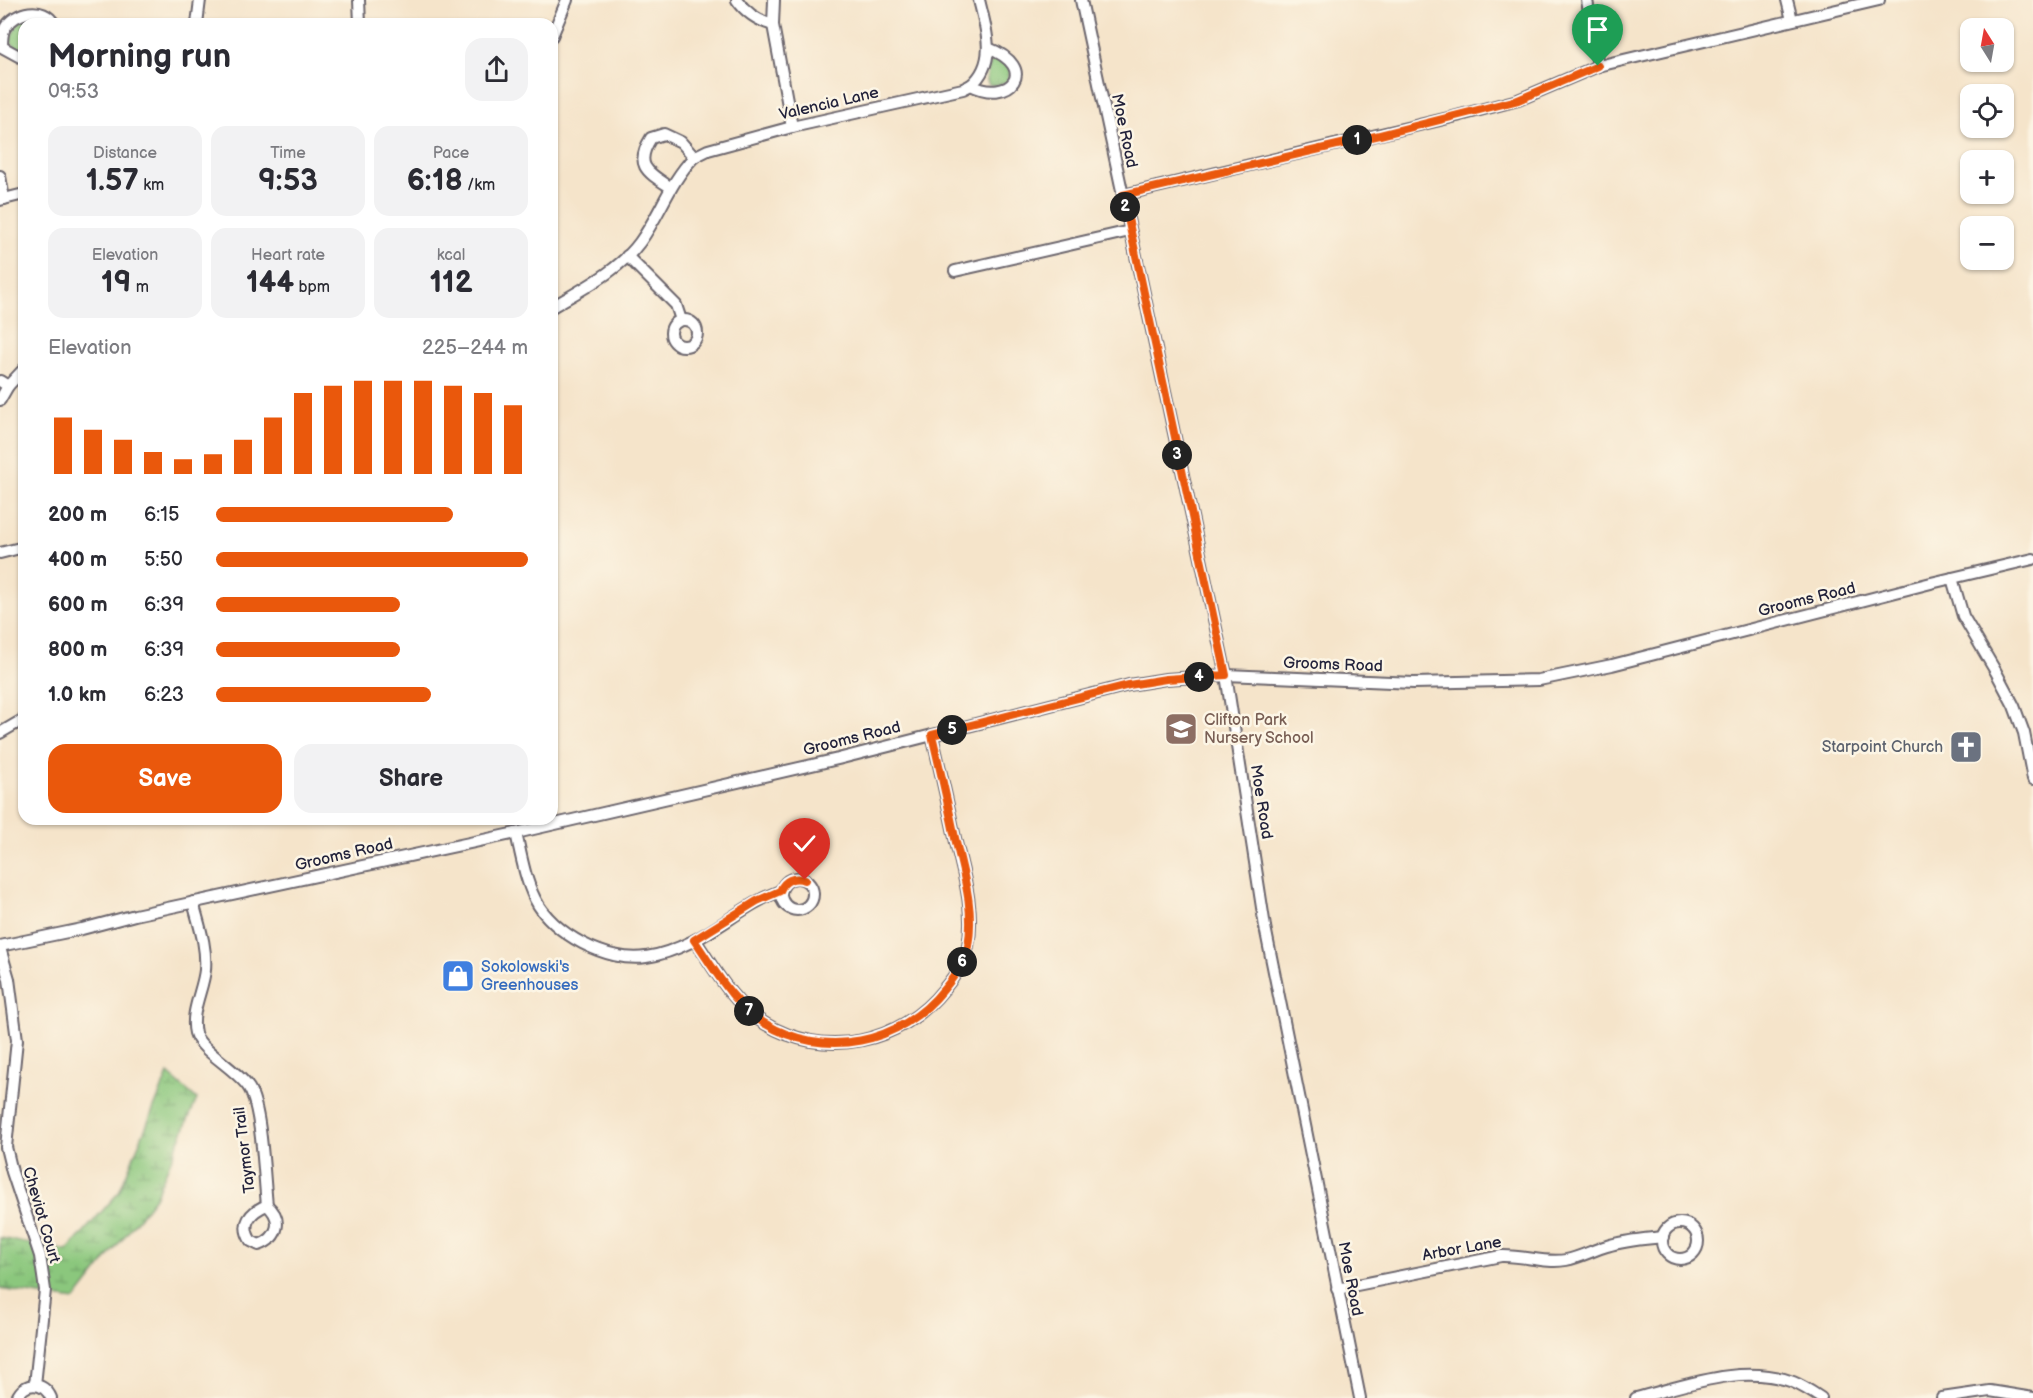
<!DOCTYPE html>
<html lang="en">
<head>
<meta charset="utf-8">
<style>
	:root { --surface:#fff; --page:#f2f2f3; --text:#2b2b33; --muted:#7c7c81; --accent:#ea580c }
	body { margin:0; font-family:"Balsamiq Sans",sans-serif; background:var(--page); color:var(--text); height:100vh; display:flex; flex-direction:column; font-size:22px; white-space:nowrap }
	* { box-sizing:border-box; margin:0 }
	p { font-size:20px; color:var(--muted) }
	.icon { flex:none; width:33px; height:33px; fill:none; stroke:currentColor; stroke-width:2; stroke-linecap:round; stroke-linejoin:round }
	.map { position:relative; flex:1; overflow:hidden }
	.sheet { position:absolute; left:18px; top:18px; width:540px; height:807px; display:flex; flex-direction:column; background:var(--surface); border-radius:18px; box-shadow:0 2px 4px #0004 }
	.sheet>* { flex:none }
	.needle { width:39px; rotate:349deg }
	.fabs { position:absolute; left:1960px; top:18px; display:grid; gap:12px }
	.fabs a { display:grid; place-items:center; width:54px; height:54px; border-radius:12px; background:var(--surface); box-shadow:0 2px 4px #0004; font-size:30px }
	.pin { position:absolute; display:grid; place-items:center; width:51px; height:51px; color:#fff; margin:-62px -26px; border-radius:50% 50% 50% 0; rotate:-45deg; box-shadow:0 0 6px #0007 }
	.pin .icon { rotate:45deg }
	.km { position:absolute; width:30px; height:30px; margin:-15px; border-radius:50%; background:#222; color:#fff; font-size:16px; line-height:30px; text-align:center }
	.round { display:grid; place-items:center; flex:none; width:63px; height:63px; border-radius:18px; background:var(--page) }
	.summary { display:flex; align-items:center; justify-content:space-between; height:102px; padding:0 30px }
	h1 { font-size:33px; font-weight:800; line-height:45px }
	.metrics { display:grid; grid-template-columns:repeat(3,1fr); gap:9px; height:102px; padding:6px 30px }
	.metrics div { display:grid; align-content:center; border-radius:15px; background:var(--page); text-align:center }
	.metrics b { font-size:30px; font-weight:800 }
	.metrics small { font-size:16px; font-weight:400 }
	.metrics p { font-size:16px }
	.chart { height:168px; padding:12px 30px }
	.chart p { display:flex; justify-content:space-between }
	.chart svg { width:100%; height:108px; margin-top:6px; stroke:var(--accent); stroke-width:6 }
	.primary-button { display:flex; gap:12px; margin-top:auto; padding:12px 30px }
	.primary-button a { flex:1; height:69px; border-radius:18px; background:var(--accent); color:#fff; font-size:24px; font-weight:800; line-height:69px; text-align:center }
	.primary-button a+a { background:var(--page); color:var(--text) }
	ul { padding:0 30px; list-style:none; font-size:20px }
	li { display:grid; grid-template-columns:96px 72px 1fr; align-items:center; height:45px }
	li i { height:15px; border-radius:8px; background:var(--accent) }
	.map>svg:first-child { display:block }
</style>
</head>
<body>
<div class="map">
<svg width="2033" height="1398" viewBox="0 0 2033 1398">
	<defs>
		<pattern id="grass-tufts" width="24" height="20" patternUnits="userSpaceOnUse" patternTransform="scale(1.5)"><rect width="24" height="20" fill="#8bc77d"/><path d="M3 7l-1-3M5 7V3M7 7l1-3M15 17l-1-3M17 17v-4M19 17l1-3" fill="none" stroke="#71a168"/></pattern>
		<pattern id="wetland-marsh" width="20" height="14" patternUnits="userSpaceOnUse" patternTransform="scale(1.5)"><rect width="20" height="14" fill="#8bc77d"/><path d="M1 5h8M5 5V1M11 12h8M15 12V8" fill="none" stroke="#71a168"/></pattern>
	</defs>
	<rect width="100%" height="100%" fill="#fcf5e5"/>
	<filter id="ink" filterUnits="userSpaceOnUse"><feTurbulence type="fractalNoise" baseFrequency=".0167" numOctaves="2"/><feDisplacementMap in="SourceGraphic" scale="12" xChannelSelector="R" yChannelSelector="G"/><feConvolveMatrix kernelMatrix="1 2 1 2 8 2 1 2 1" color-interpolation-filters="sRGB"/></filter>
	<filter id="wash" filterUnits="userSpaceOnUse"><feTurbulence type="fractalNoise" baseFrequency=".008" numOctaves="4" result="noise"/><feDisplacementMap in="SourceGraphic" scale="24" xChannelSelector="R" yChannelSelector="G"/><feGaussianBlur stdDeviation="1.35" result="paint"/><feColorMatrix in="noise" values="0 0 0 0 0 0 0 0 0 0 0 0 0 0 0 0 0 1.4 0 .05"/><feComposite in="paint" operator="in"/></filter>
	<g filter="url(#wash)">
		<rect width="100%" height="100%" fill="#f5e4ca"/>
		<g fill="url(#grass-tufts)" stroke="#56745c" stroke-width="1.5">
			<path d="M24,17l20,1 7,6h-27v29c-24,-16 -11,-13 -6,-32z"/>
			<path d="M998,58l11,6 1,9 -3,9 -11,4 -7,-1c-5,-8 -1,-16 3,-25z"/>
		</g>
		<polygon fill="url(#wetland-marsh)" stroke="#56745c" stroke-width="1.5" points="168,1074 197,1099 155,1197 75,1300 0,1289 0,1238 67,1251 119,1192"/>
	</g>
	<g filter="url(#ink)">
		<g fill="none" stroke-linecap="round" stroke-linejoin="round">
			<g stroke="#6c666d" stroke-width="14">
				<g id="minor">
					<polyline points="359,0 360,24"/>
					<path d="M737,0c9,13 22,21 36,25l1,-25"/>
					<polyline points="1081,0 1226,675 1265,927 1360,1398"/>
					<polyline points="1587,0 1598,66"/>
					<polyline points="1787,0 1792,20"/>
					<polyline points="197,24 200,0"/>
					<polyline points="773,25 792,127"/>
					<polyline points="552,36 567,0"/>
					<path d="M24,59l-22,-12c0,-6 0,-14 3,-19 10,-17 39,-23 49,-4"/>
					<path d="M971,85c27,-23 15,-56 8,-85"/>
					<polyline points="0,176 4,199"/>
					<path d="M670,187c-23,-15 -36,-22 -19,-49l13,-4 17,8 13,15 14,-7 84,-23 171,-38 8,-4c39,20 69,-17 17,-37"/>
					<polyline points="1123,195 1457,116 1518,100 1598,66 1879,0"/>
					<polyline points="0,200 24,194"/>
					<polyline points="627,256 676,305 681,320"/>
					<polyline points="955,271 1130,231"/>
					<path d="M552,307c30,-18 67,-36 88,-65 21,-29 29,-59 54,-85"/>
					<circle cx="684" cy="333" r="13"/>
					<polyline points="0,381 8,386 24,369"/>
					<polyline points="0,400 8,386"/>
					<polyline points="0,553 24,547"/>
					<polyline points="1952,578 1963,616 1996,672 2014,706 2024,733 2033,779"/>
					<polyline points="0,733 24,719"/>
					<path d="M516,833c5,22 9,46 19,66 17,35 73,64 111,58 16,-2 33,-9 47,-16 30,-15 55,-38 87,-50"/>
					<circle cx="797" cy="894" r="16"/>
					<path d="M193,902c6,23 14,44 12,68 -2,20 -15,42 -10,63 5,18 42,36 54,55 13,21 15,90 18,117"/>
					<path d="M695,940c20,30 38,64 69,83 60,37 137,21 180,-34 10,-12 21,-27 24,-43 7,-37 -5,-73 -13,-108 -7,-34 -15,-69 -23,-103"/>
					<polyline points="0,946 82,929 135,915 516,833 838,759 1129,685 1166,679 1226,675 1414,683 1539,680 1612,665 1931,583 2033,559"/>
					<polyline points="0,948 9,979 17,1040 6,1147 12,1172 40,1256 45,1290 35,1385"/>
					<path d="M267,1205c16,14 12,33 -8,40l-8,-4c-11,-17 -1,-29 16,-36z"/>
					<circle cx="1680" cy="1241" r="18"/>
					<path d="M1337,1289l164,-33c22,-1 45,8 65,4 15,-3 27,-10 41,-14 18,-6 37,-7 56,-9"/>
					<path d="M17,1398c7,-17 27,-17 34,0"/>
					<path d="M1636,1398c49,-12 106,-35 157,-16 10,4 19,10 28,16"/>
					<polyline points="1942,1398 1990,1391 2033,1398"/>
				</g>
			</g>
			<use href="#minor" stroke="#fff" stroke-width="10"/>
		</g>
	</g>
	<g fill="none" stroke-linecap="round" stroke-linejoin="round" filter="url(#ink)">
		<g stroke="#fff" stroke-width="12">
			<path id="route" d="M805,880c-11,-4 -21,0 -25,11l-23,10 -63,39c21,30 39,64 70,83 60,37 137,21 180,-34 10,-12 21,-27 24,-43 7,-37 -5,-73 -13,-108 -7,-34 -15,-69 -23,-103l197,-50 37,-6 60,-4 -103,-480 257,-60 138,-35 80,-34"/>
		</g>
		<use href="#route" stroke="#ea580c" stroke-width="8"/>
	</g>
	<defs>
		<g id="school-square" transform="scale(1.725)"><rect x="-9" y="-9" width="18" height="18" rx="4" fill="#8d6e63" stroke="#fcf5e5"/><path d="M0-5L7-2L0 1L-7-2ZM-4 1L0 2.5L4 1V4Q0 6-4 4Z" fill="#fff"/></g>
		<g id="church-square" transform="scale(1.725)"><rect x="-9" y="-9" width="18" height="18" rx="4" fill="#6b7280" stroke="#fcf5e5"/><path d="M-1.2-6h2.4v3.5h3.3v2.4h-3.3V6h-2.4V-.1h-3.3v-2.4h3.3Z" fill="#fff"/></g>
		<g id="shop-square" transform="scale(1.725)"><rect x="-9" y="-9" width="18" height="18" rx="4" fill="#3f7fe0" stroke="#fcf5e5"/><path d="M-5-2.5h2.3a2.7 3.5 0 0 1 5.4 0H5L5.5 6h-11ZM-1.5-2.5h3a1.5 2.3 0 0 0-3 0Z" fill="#fff"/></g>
	</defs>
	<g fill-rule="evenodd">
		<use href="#school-square" x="1181" y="729"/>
		<use href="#church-square" x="1966" y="747"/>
		<use href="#shop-square" x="458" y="976"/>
	</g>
	<g text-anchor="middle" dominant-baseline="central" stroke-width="5" stroke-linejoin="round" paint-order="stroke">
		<g font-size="16" fill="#22223b" stroke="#fcf5e5">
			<text transform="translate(829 104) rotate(-13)">Valencia Lane</text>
			<text transform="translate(1124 131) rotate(78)">Moe Road</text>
			<text transform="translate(1807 600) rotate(-14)">Grooms Road</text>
			<text transform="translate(1333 665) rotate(2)">Grooms Road</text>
			<text transform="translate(852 739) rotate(-14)">Grooms Road</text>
			<text transform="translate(1261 802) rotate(81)">Moe Road</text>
			<text transform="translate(344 855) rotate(-13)">Grooms Road</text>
			<text transform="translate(245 1150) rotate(-97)">Taymor Trail</text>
			<text transform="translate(41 1215) rotate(74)">Cheviot Court</text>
			<text transform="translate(1462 1249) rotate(-10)">Arbor Lane</text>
			<text transform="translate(1350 1279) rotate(79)">Moe Road</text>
		</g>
		<g font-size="16" fill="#785e54" stroke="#fcf5e5" text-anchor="start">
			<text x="1204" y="720">Clifton Park<tspan x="1204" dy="18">Nursery School</tspan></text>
		</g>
		<g font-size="16" fill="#5b616d" stroke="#fcf5e5" text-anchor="end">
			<text x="1943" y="747">Starpoint Church</text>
		</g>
		<g font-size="16" fill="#366cbe" stroke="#fcf5e5" text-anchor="start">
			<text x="481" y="967">Sokolowski's<tspan x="481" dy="18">Greenhouses</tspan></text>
		</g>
	</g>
</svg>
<div class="fabs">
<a><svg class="needle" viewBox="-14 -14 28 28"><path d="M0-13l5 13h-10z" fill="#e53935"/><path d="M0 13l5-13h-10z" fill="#7c7c81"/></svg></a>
<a><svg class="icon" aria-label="locate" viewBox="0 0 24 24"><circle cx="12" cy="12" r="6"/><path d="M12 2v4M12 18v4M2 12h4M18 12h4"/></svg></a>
<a>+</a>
<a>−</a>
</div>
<div class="pin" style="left:1598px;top:66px;background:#1e9e55"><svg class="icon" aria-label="arrive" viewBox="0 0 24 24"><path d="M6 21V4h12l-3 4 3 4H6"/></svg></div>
<div class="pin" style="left:805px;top:880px;background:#d93025"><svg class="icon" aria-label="check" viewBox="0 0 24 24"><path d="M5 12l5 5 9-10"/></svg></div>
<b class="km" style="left:1357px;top:140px">1</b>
<b class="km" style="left:1125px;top:207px">2</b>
<b class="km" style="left:1177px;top:455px">3</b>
<b class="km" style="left:1199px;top:677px">4</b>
<b class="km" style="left:952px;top:730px">5</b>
<b class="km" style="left:962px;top:962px">6</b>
<b class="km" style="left:749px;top:1011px">7</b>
<section class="sheet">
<div class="summary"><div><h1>Morning run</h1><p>09:53</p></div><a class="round"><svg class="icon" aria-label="share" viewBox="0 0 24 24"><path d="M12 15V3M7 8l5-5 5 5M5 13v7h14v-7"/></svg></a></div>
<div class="metrics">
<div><p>Distance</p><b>1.57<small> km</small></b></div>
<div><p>Time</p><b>9:53</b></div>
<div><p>Pace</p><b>6:18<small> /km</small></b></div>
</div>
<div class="metrics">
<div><p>Elevation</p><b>19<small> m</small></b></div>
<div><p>Heart rate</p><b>144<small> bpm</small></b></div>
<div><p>kcal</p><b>112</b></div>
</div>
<div class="chart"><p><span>Elevation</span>225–244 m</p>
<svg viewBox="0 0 160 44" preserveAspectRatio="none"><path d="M5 44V21M15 44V26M25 44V30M35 44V35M45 44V38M55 44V36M65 44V30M75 44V21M85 44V11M95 44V8M105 44V6M115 44V6M125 44V6M135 44V8M145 44V11M155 44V16"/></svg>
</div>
<ul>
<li><b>200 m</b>6:15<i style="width:76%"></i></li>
<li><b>400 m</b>5:50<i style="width:100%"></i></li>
<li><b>600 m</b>6:39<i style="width:59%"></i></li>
<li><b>800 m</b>6:39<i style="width:59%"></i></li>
<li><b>1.0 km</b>6:23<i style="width:69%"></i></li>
</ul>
<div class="primary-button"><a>Save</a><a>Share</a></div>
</section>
</div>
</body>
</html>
